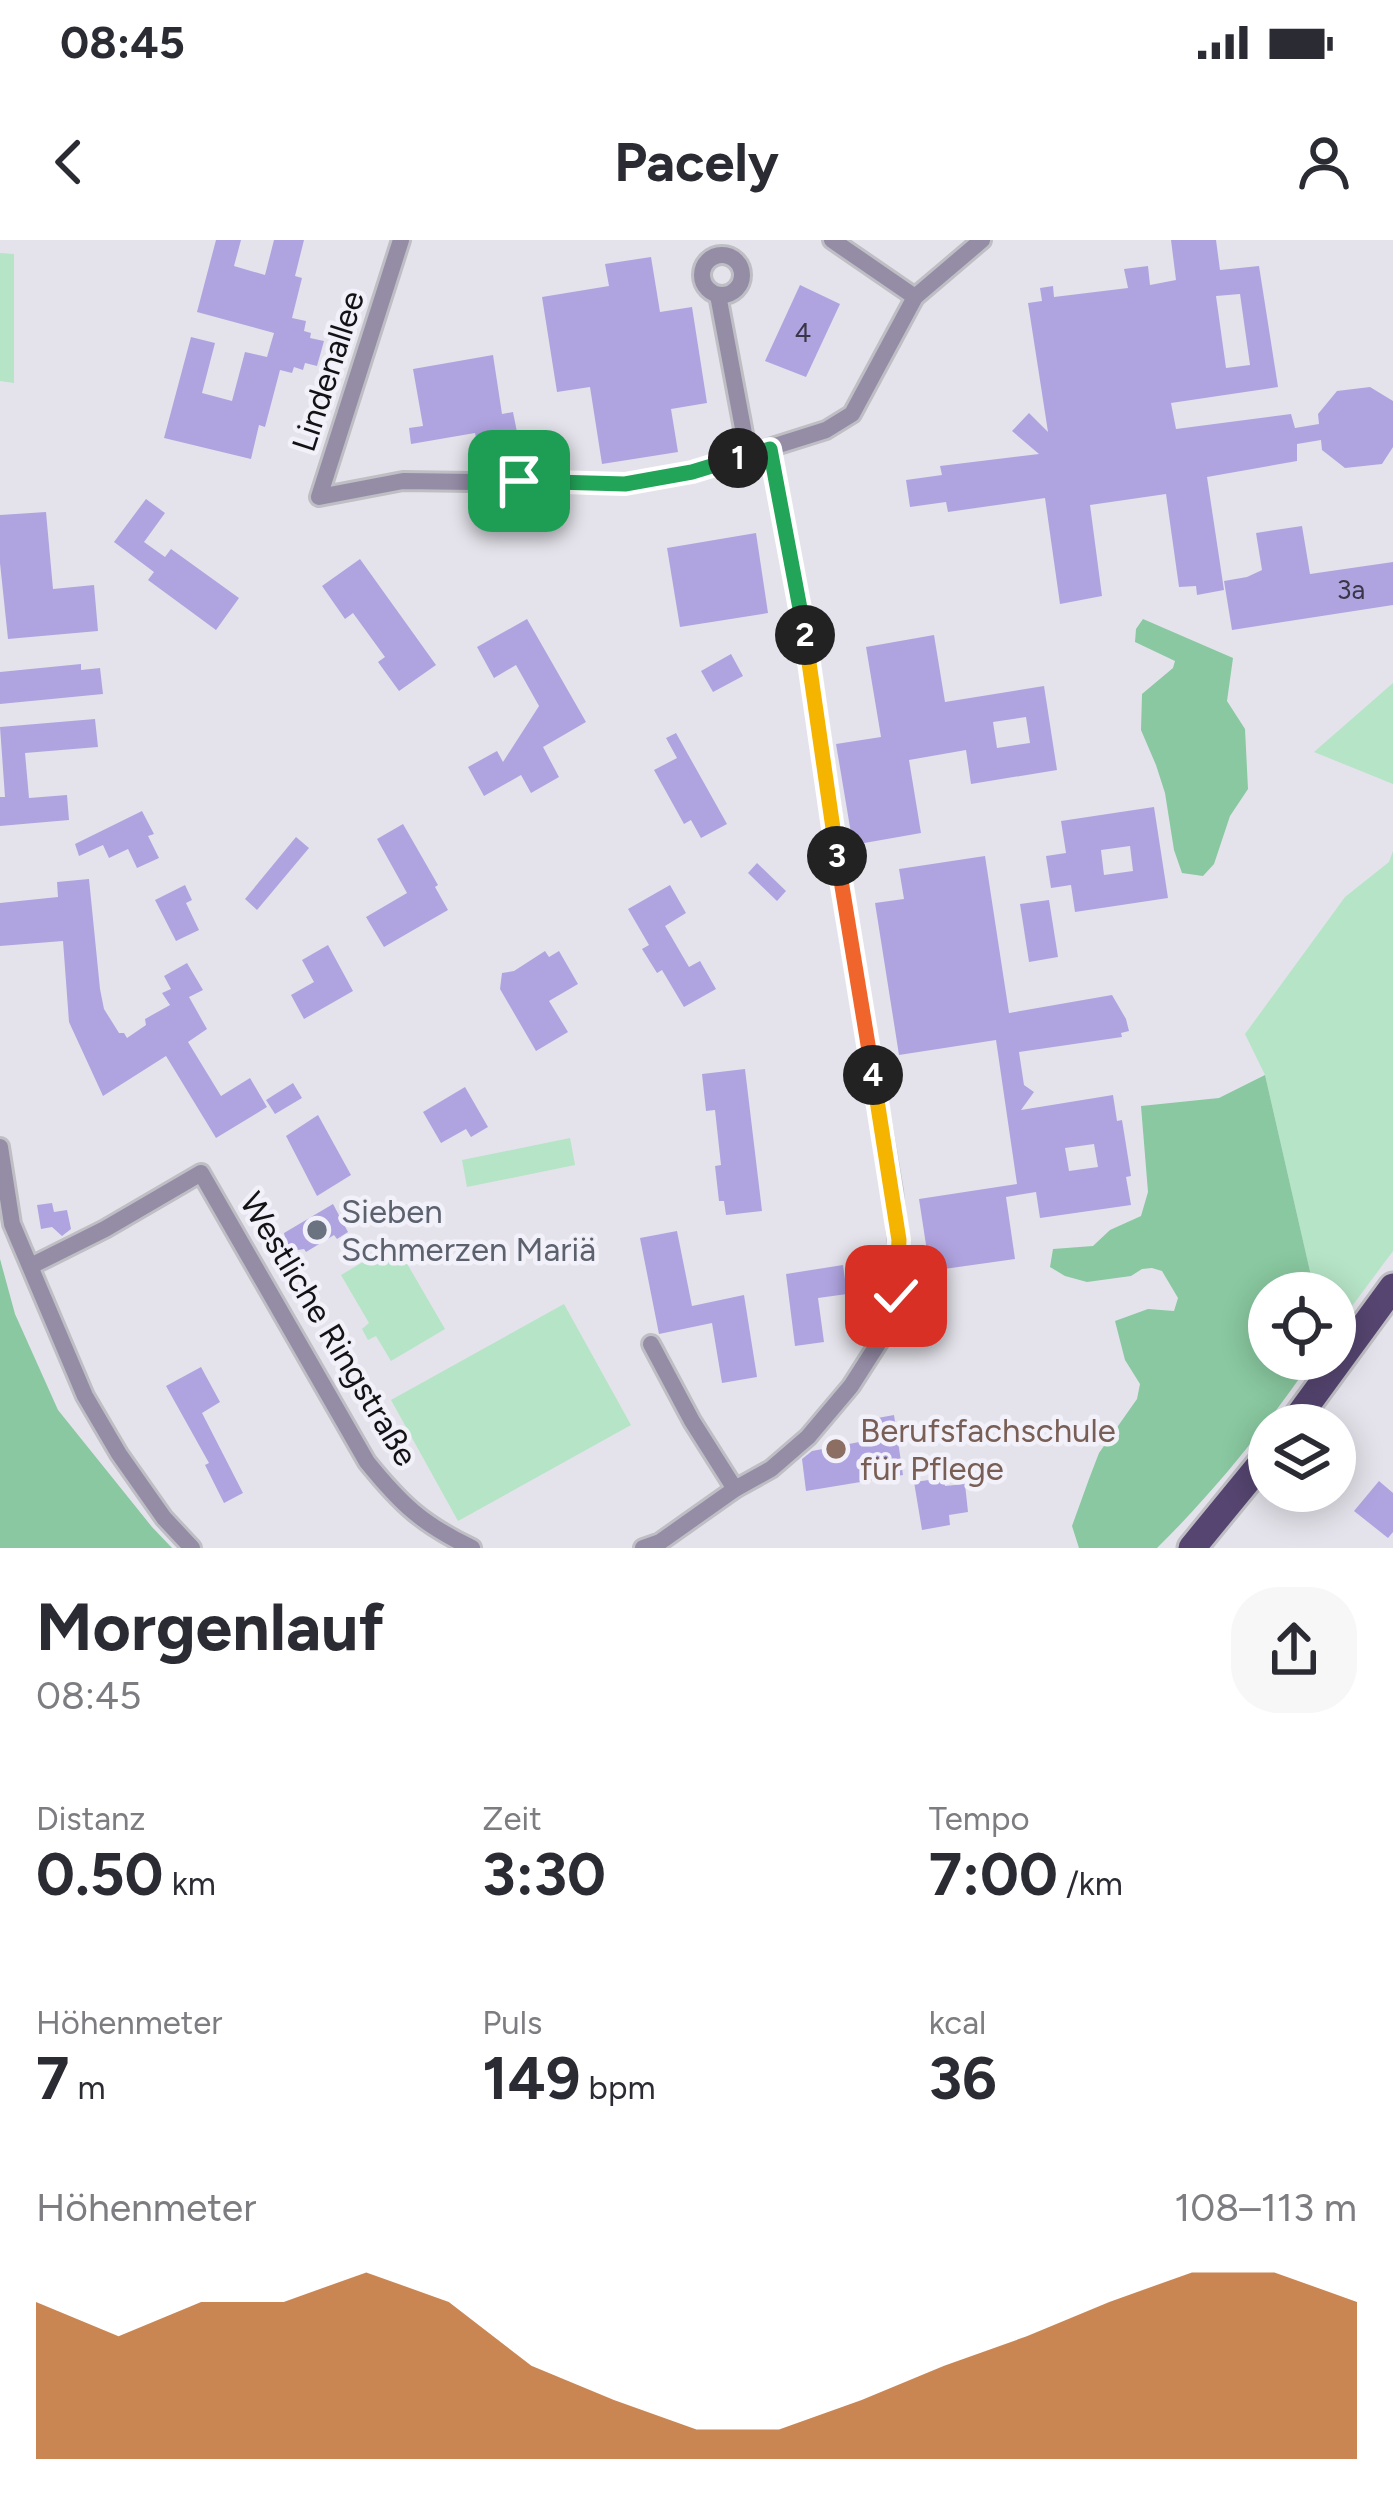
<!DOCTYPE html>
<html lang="de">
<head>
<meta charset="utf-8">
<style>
	:root { --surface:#fff; --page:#f7f7f7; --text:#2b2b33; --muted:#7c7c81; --accent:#b45309 }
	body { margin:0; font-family:Figtree,sans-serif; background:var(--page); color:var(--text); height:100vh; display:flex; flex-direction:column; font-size:45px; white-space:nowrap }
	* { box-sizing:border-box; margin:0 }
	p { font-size:39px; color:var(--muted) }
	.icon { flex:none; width:66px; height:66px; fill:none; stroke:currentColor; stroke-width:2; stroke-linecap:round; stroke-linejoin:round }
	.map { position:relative; height:1308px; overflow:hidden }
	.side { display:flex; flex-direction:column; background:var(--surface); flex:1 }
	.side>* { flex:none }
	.tools { position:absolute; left:1248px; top:1032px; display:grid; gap:24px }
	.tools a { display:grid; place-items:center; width:108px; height:108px; border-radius:50%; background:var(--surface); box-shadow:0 6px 30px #0003; font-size:60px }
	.pin { position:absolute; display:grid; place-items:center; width:102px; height:102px; color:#fff; margin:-51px; border-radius:24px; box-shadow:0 6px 18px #0006 }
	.km { position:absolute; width:60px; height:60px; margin:-30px; border-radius:50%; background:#222; color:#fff; font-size:33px; line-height:60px; text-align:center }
	.round { display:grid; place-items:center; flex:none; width:126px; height:126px; border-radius:48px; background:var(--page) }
	.head { display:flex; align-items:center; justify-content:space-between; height:204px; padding:0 36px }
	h1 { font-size:66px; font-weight:700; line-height:90px }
	.metrics { display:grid; grid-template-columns:repeat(3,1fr); gap:18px; height:204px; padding:12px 36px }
	.metrics div { display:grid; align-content:center }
	.metrics b { font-size:60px; font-weight:700 }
	.metrics small { font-size:33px; font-weight:400 }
	.metrics p { font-size:33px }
	.chart { height:336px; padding:24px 36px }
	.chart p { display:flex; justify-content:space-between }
	.chart svg { width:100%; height:216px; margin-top:12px; fill:var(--accent); opacity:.7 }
	.status { display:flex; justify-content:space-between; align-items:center; height:84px; padding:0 60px; background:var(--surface); direction:ltr }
	.status svg { height:33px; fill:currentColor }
	header { display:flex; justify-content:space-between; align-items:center; height:156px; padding:0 36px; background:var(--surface); font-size:54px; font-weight:700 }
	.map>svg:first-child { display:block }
</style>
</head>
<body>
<div class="status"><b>08:45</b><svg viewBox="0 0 49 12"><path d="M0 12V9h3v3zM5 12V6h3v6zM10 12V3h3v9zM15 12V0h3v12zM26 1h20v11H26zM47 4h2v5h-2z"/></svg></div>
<header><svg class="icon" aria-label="back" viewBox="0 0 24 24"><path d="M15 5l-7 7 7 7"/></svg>Pacely<svg class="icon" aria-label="person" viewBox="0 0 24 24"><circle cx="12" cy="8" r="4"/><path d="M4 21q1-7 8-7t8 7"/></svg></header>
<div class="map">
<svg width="1393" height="1308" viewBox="0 0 1393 1308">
	<rect width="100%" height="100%" fill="#e4e3eb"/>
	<g fill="#b6e4c6">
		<polygon points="0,13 14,14 14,143 0,141"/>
		<polygon points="1393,443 1393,544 1314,512"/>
		<polygon points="1393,611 1393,1011 1335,1089 1335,1053 1315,1053 1265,835 1245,794 1345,657 1389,622"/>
		<polygon points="570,898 575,925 467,947 462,920"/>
		<polygon points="395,1003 445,1089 391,1121 376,1096 368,1100 362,1089 369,1083 341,1035"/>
		<polygon points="564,1064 631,1185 458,1281 391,1160"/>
	</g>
	<g fill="#89c8a0">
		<polygon points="1143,379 1233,418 1227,461 1245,489 1248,549 1230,576 1214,624 1203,636 1182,633 1174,610 1165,553 1156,525 1141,490 1142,454 1173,428 1175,421 1135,402 1136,389"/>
		<path d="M1265,835l50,218h-46v66h44c-47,68 -97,131 -156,189h-78l-7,-22 17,-47 10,-26 38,-54 3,-15 -15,-24 -10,-39 33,-12 26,2 4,-13 -16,-27 -10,-3 -10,1 -11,7 -44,6 -22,-6 -15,-9 3,-18 40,-3 17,-16 31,-14 7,-24 -7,-86 78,-8z"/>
		<polygon points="0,1019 15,1074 58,1170 152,1287 172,1308 0,1308"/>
	</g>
	<g fill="#b0a4e0" fill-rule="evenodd">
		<polygon points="216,0 241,0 234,26 265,35 274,0 304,0 295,36 302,38 292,78 306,81 304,91 311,93 310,98 324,101 317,126 305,123 303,130 294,127 292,133 280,130 265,187 259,185 251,219 164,198 191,97 215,103 202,153 232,161 245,112 267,117 274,93 197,72"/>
		<path d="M1171,0h45l4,30 39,-4 19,121 -107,16 5,26 115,-15 4,14 24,-4 -1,-10 19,-23 33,-4 23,14v46l-11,17 -37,4 -23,-18 -1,-10 -24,4v17l-90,16 17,113 -27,5 -1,-9 -17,1 -13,-93 -76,11 12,91 -42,8 -15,-106 -97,14 -2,-10 -36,5 -4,-27 36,-5 -2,-9 99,-12 -27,-23 17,-18 19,19 -20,-129 14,-2 -2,-13 13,-2 1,11 74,-9 -4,-19 24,-3 2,19 26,-5zM1240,54l10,71 -24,3 -10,-72z"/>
		<polygon points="651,17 660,72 692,67 707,163 671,169 678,212 602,224 590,147 557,152 542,57 609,46 605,24"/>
		<polygon points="800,45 840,64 806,137 765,121"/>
		<polygon points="493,115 502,174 513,172 520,207 480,213 475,193 411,204 409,188 423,186 413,129"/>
		<polygon points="146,259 165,273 144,302 165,317 171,309 239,358 216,390 148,340 154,332 114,302"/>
		<polygon points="46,272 53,349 94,345 98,391 8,399 0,323 0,275"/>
		<polygon points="1302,286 1310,334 1393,322 1393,365 1232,390 1224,341 1247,337 1262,330 1256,293"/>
		<polygon points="756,293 768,373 680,387 667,308"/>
		<polygon points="360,319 436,425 399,451 378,422 385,417 353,373 345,379 322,346"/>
		<polygon points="527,379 586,482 543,507 559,537 531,553 521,535 484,556 468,527 497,511 503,522 539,466 516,425 494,438 477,407"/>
		<path d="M934,395l11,67 99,-16 13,84 -86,14 -5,-34 -57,10 12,73 -68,12 -17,-101 45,-7 -15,-90zM1026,477l4,26 -33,5 -4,-26z"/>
		<polygon points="731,414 743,436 713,452 701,431"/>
		<polygon points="81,424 81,430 100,428 103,454 0,464 0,432"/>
		<polygon points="95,479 98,507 25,513 29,558 67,555 69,580 0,586 0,557 5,557 0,487"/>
		<polygon points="676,493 727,584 701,598 691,580 684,584 654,530 677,518 666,498"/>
		<path d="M1154,567l14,91 -93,14 -4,-27 -20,3 -5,-32 20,-3 -5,-32zM1130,606l3,25 -29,4 -3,-25z"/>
		<polygon points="142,571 154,594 148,596 159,618 137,628 128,609 109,618 103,605 79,616 75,604"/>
		<polygon points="403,584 438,645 435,647 448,670 384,707 366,677 407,653 377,599"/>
		<polygon points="296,597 309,608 257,670 245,659"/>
		<path d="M985,616l24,157 103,-18 14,24 3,12 -8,2 1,4 -103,15 5,33 10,7 -13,18 92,-15 4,26 5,-1 9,56 -5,1 5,28 -91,13 -4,-26 -30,5 9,62 -85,12 -11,-72 98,-15 -21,-144 -97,15 -24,-152 29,-4 -5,-30zM1094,904l4,23 -29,4 -4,-23z"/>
		<polygon points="757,623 786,651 777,661 748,633"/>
		<polygon points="89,639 100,749 104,769 119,793 124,793 127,798 146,785 145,779 170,765 162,753 171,749 164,736 187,723 203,750 189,757 207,789 188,802 221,856 250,838 267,867 216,898 166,816 103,856 69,782 63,701 0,706 0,663 58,657 57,642"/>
		<polygon points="185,645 192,660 186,663 199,690 176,701 155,660"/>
		<polygon points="670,645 686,673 665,686 689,727 700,721 716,749 684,767 662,730 657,733 642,709 649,705 628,669"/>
		<polygon points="1049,660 1058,717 1029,722 1020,664"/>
		<polygon points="328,705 353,751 304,779 291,755 314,742 302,720"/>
		<polygon points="545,711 549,717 559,711 578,744 549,761 568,792 536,811 500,749 502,733 514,731"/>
		<polygon points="745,829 762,971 726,975 724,961 719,961 715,926 721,925 715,870 706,871 702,834"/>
		<polygon points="293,843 302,858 275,874 266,860"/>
		<polygon points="465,847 488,887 471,897 466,889 441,903 423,872"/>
		<polygon points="318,875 351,935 317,956 286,896"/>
		<polygon points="52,963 54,972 67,970 71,989 62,996 52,987 41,989 37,965"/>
		<polygon points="333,964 348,992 337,999 334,995 306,1012 304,1009 292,1011 287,1007 284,993"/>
		<polygon points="677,991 692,1066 744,1055 757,1137 722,1143 712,1083 659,1094 640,998"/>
		<polygon points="843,1025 847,1054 818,1058 824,1102 795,1106 786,1034"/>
		<polygon points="201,1127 220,1162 202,1173 243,1253 224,1263 205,1225 209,1223 166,1146"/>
		<polygon points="894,1175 903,1235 806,1251 802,1219 812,1211 875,1199 872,1179"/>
		<polygon points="944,1238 945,1246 965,1244 968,1272 949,1275 950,1285 922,1290 914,1242"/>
		<polygon points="1379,1241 1393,1253 1393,1292 1388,1298 1354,1271"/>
	</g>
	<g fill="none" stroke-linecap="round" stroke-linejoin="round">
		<g stroke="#bebec4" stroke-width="22">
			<g id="minor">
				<polyline points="401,0 319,257 403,241 625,244 693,232 826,190 852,174 915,57 982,0"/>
				<polyline points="832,0 915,57"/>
				<circle cx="722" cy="35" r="20"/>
				<polyline points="718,55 748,215"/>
				<polyline points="0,907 12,984 85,1156 119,1214 164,1278 192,1308"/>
				<path d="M31,1026l74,-37 96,-56 166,289c34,42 55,62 105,86"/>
				<polyline points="651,1104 692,1181 735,1249"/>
				<polyline points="643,1308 660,1302 735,1249 771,1229 808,1197 851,1146 883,1096 896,1056 900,1028 893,951 850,700 806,398 770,209"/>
			</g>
		</g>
		<g stroke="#bebec4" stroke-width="33">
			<g id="primary">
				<polyline points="1292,1185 1393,1047"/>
				<polyline points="1192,1308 1269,1214"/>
			</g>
		</g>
		<use href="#minor" stroke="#958ca6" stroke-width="16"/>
		<use href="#primary" stroke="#554570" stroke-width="27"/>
	</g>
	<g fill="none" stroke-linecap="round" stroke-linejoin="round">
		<g stroke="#fff" stroke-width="24">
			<polyline id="split-1" points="519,241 625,244 692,232 738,218"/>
		</g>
		<g stroke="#fff" stroke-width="24">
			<polyline id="split-2" points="738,218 770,209 805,395"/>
		</g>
		<g stroke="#fff" stroke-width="24">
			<polyline id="split-3" points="805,395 837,616"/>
		</g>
		<g stroke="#fff" stroke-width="24">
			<polyline id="split-4" points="837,616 873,835"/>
		</g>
		<g stroke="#fff" stroke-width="24">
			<polyline id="split-5" points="873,835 899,1000 896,1056"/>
		</g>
		<use href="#split-1" stroke="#22a559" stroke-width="15"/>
		<use href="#split-2" stroke="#22a559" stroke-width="15"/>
		<use href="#split-3" stroke="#f5b400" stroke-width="15"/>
		<use href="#split-4" stroke="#f0652b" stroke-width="15"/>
		<use href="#split-5" stroke="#f5b400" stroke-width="15"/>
	</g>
	<circle fill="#6b7280" stroke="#f2f0f9" stroke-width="4.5" cx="317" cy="990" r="12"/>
	<circle fill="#8d6e63" stroke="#f2f0f9" stroke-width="4.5" cx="836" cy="1209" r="12"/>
	<g text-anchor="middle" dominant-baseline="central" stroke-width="9" stroke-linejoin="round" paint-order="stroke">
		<g font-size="27" fill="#3a3748">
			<text x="803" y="92">4</text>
			<text x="1351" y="349">3a</text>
		</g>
		<g font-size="33" fill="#131315" stroke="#f2f0f9">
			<text transform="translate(328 131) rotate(-72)">Lindenallee</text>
			<text transform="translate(329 1089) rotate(59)">Westliche Ringstraße</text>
		</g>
		<g font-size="33" fill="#5b616d" stroke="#f2f0f9" text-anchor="start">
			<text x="341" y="971">Sieben<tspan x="341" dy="38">Schmerzen Mariä</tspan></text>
		</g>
		<g font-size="33" fill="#785e54" stroke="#f2f0f9" text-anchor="start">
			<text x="860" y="1190">Berufsfachschule<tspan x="860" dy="38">für Pflege</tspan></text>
		</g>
	</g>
</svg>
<div class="tools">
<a><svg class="icon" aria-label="locate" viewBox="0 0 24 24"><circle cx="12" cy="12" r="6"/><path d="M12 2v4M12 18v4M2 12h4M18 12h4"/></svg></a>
<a><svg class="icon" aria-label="layers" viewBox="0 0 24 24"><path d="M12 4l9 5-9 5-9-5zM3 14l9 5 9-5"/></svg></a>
</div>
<div class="pin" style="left:519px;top:241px;background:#1e9e55"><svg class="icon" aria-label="arrive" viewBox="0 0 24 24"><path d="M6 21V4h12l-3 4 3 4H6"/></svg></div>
<div class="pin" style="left:896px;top:1056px;background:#d93025"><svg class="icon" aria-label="check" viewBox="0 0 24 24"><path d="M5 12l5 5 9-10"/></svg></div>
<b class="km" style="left:738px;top:218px">1</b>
<b class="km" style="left:805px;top:395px">2</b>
<b class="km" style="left:837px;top:616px">3</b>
<b class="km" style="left:873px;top:835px">4</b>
</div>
<section class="side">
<div class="head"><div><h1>Morgenlauf</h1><p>08:45</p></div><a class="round"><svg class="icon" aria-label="share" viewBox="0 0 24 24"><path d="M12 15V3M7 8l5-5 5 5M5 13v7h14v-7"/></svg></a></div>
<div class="metrics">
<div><p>Distanz</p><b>0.50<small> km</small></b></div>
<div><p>Zeit</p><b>3:30</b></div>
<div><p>Tempo</p><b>7:00<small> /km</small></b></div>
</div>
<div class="metrics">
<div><p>Höhenmeter</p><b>7<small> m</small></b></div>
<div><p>Puls</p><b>149<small> bpm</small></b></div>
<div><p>kcal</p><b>36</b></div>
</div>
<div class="chart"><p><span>Höhenmeter</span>108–113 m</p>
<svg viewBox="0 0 160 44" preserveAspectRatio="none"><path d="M0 44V12L10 19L20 12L30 12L40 6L50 12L60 25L70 32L80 38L90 38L100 32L110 25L120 19L130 12L140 6L150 6L160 12V44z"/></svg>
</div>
</section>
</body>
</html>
